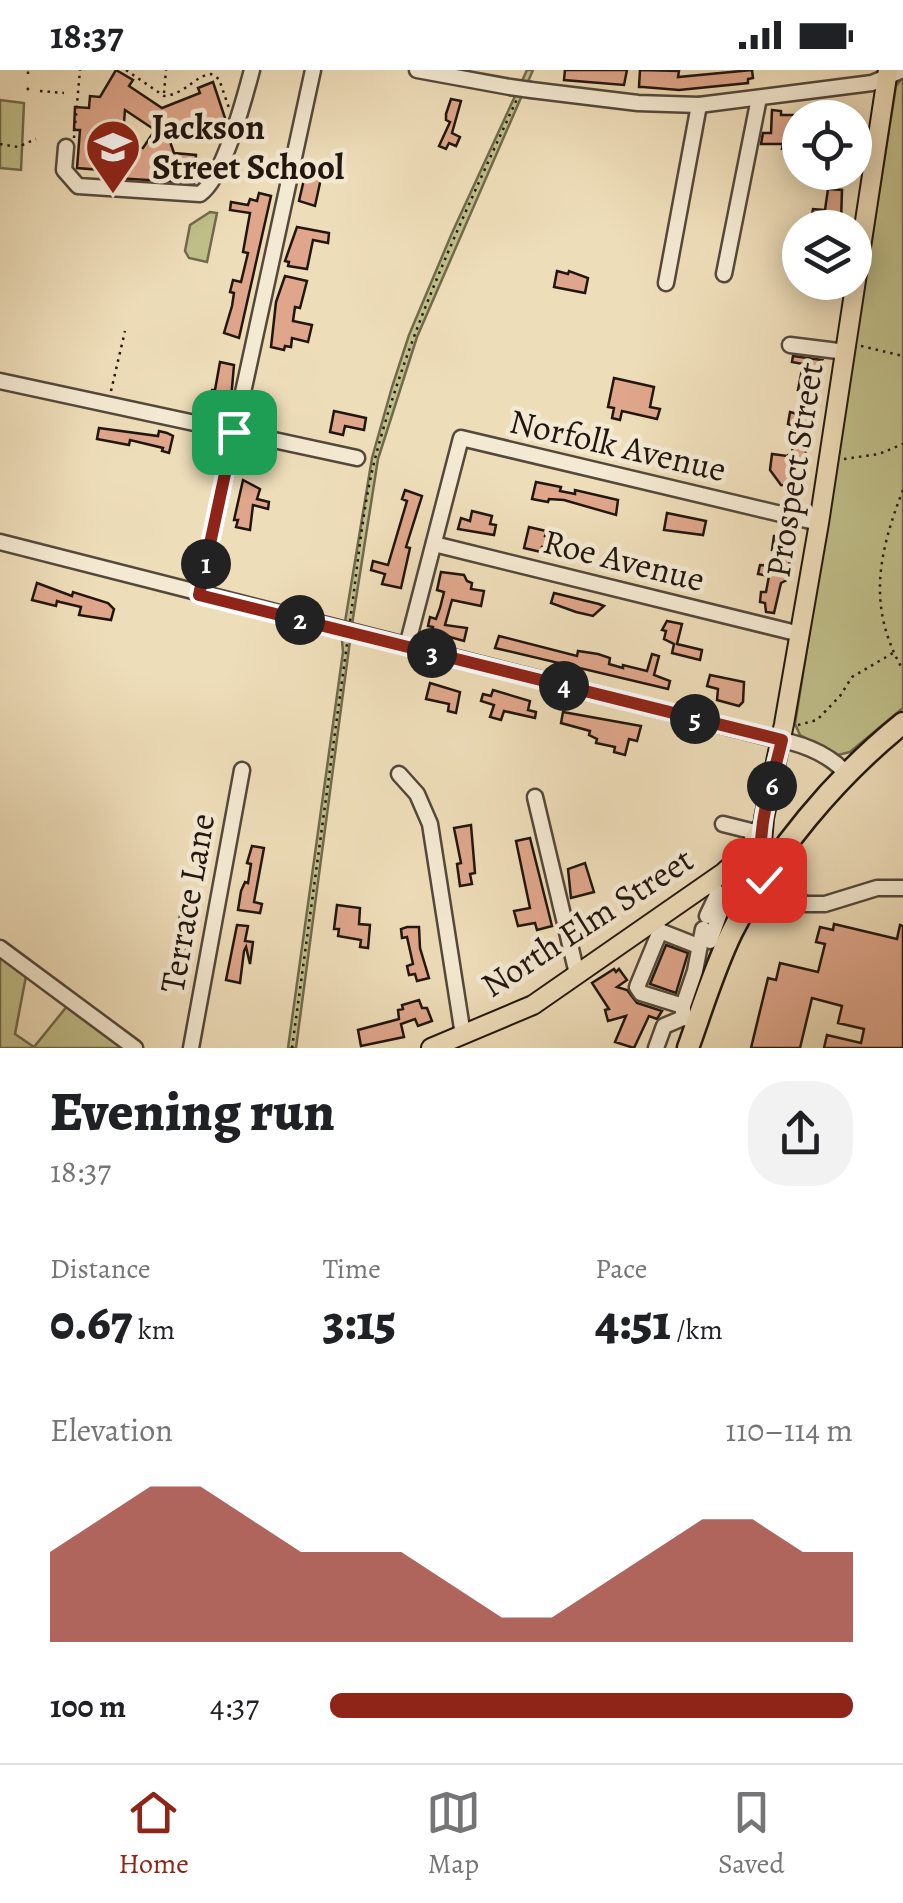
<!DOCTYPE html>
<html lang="en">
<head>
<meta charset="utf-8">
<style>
	:root { --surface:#fff; --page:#f2f2f2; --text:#202124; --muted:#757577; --line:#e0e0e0; --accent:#8f2418 }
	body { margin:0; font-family:Alegreya,serif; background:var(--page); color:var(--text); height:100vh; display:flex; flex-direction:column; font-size:38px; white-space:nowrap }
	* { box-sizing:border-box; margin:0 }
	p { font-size:32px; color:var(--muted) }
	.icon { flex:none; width:55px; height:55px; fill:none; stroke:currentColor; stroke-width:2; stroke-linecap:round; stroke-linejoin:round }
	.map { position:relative; height:978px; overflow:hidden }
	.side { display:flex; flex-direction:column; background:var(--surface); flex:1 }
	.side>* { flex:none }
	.buttons { position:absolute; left:782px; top:30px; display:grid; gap:20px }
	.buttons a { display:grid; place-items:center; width:90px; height:90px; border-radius:50%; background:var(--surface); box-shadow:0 5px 25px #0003; font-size:50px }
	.pin { position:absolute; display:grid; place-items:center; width:85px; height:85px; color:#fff; margin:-42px; border-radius:20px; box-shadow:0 5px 15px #0006 }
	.km { position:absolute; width:50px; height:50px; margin:-25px; border-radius:50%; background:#222; color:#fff; font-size:28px; line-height:50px; text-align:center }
	.round { display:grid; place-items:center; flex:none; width:105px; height:105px; border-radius:40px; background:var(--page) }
	.summary { display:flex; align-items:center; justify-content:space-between; height:170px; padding:0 50px }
	h1 { font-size:55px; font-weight:800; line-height:75px }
	.stats { display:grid; grid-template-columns:repeat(3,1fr); gap:15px; height:170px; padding:10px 50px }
	.stats div { display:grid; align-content:center }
	.stats b { font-size:50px; font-weight:800 }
	.stats small { font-size:28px; font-weight:400 }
	.stats p { font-size:28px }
	.chart { height:280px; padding:20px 50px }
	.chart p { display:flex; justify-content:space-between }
	.chart svg { width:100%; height:180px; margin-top:10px; fill:var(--accent); opacity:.7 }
	ul { padding:0 50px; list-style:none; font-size:32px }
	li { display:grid; grid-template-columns:160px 120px 1fr; align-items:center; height:75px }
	li i { height:25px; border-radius:12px; background:var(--accent) }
	.status { display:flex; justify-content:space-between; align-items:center; height:70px; padding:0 50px; background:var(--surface); direction:ltr }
	.status svg { height:28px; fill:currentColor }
	.dock { display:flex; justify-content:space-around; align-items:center; height:140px; border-top:2px solid var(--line); background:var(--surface); font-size:28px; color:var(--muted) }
	.dock a { display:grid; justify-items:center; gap:5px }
	.dock .current { color:var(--accent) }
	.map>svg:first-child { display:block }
</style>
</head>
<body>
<div class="status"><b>18:37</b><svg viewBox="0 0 49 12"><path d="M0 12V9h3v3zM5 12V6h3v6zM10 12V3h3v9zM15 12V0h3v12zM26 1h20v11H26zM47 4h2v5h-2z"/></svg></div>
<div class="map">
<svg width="903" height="978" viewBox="0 0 903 978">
	<rect width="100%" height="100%" fill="#eeddb9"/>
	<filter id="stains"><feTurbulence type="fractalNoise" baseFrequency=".002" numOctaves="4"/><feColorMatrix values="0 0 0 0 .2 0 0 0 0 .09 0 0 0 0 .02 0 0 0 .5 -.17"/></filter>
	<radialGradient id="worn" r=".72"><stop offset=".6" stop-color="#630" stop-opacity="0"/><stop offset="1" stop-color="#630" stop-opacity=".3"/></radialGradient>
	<g fill="#c0bf8a" stroke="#706a4c" stroke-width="2.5">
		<polygon points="527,0 533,0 417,267 378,389 353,548 296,978 288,978 343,582 342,570 372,388 392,317 409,265 452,163"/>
		<polygon points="903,7 903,638 850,682 838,685 800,665 795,654 896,16"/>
		<polygon points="0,30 24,33 21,100 0,98"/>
		<polygon points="210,142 217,143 207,192 189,188 185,181 190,155"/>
		<polygon points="0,887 26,906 15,964 34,977 68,935 123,978 0,978"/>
	</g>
	<g fill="#dfa68b" stroke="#21160f" stroke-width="2.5" fill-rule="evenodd">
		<path d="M116,0l17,10 -4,6 33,22 38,-15 -2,-5 15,-6 13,39 -57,18 5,14 22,2 -2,28 -94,-6 1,-7 -24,-2 3,-38h-6l1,-23 14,1 1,-12 10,1zM125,40l30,20 -12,18 -21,-1z"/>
		<polygon points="565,0 627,0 624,15 564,10"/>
		<polygon points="640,0 679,1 678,7 752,0 753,8 748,9 748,13 679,20 643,17 639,17"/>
		<polygon points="451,29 461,31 452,63 460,67 456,76 449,73 446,79 439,76 450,52 446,50 446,44"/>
		<polygon points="772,40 781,41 781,45 800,45 800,60 794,60 792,80 782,79 783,74 761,74 763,63 771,63"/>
		<polygon points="312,97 323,99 315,136 299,131 305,105"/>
		<polygon points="828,119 842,120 841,152 836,152 836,156 811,150 813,139 825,140"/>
		<polygon points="259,123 271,126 239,268 224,263 232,236 234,223 230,222 233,210 241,212 248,183 243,182 250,143 230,140 231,132 248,135 250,129 257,131"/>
		<polygon points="297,157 329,163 328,173 313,170 307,199 288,196 289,192 285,191"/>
		<polygon points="557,201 568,204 569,201 588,208 585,223 554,217"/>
		<polygon points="285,206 307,211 300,238 295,237 293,251 312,255 308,272 292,268 291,277 285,276 284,280 271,277 276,232"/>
		<polygon points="793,286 822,290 816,298 812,318 818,319 816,327 803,327 804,321 798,320 803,294 792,292"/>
		<polygon points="220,292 234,295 231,329 228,328 224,346 211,344 212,339 202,337 204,328 210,330 212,320 215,320"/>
		<polygon points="614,308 654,317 650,337 660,339 657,349 622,341 620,350 612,348 614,338 608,337"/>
		<polygon points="334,341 366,348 364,360 345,356 343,365 330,362"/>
		<polygon points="790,342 812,348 802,405 806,406 804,416 800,418 781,415 770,400 772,384 787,386 792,382 796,357 788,354"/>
		<polygon points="99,358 158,366 159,361 167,363 173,366 169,383 162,381 163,378 130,370 129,375 97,369"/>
		<polygon points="243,410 260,419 257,429 269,432 268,439 253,435 250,460 236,457 238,450 234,450"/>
		<polygon points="536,412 561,417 560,421 575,424 575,420 618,430 616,445 564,430 549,429 548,432 532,429"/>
		<polygon points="405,420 422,426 406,477 410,478 401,518 382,514 385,504 371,500 373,491 388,495 407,431 402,429"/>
		<polygon points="472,441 492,446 490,454 496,455 494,465 458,459 461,448 470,451"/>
		<polygon points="667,443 706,451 703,465 664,460"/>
		<polygon points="529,457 546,461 545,466 557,469 555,480 542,477 541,482 524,478"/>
		<polygon points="774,466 793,468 787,510 781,513 774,543 766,542 765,533 760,532 761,522 766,522 769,506 758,504 760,495 776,496 778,481 772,480"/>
		<polygon points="441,502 464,505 467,511 472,513 471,519 484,521 481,536 452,530 445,555 467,558 464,571 432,562 433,557 428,556 430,547 436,549 440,538 444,522 437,520"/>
		<polygon points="37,513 72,526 73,522 108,533 114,539 111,550 79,545 81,537 60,532 57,531 56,536 32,530"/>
		<polygon points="554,523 599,534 604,536 593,546 576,542 551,533"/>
		<polygon points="667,551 682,554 677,574 702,580 700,590 672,583 674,574 664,569 666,561 662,560"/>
		<polygon points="499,566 577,586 578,581 598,584 610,588 609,594 623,598 623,595 647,601 652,584 659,586 654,605 670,611 668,619 495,578"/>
		<polygon points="710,605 744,612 743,632 739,636 717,630 718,619 707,616"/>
		<polygon points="430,613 460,622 456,643 448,641 449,634 426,629"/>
		<polygon points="493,620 530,631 528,640 536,642 535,648 504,641 501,650 490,647 494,635 481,631 483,624 491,626"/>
		<polygon points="563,642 641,656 637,671 629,669 625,685 614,682 615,677 596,673 597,669 589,665 590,661 561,653"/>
		<polygon points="471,755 475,803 470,804 472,814 460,816 457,794 461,793 454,758"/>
		<polygon points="530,768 552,856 537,860 535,853 518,856 514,841 530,838 516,771"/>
		<polygon points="252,776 264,778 254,832 262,834 260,843 238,840 241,821 245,812 248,813 251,794 247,793"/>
		<polygon points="585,793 594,822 571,828 568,799"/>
		<polygon points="185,821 197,823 194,840 190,846 185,887 172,886"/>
		<polygon points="337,835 360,838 359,854 370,855 368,878 360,877 361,870 338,866 339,859 334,859"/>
		<polygon points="834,854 897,869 900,855 903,856 903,978 824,978 827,965 861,973 864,959 838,953 842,936 812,928 800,978 751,978 768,908 776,910 780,893 818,902 825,874 816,872 820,857 833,860"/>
		<polygon points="237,855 248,856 245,871 253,872 250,894 246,877 244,881 240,913 226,910"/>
		<polygon points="407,857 419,857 420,878 429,908 417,911 415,904 409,905 407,896 413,894 407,867 402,868 401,859"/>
		<polygon points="666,875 688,883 676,923 650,914"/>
		<polygon points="614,899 616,902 619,899 627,910 617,917 627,920 637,933 662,941 657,949 649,946 634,978 615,972 626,946 608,951 605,940 609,939 592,913"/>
		<polygon points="419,930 422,938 427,938 432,951 418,956 415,949 401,954 404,967 361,976 358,960 399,949 398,940 403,939 402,935"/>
	</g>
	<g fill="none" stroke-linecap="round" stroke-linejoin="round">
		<g stroke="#54483a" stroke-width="19">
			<g id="minor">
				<polyline points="417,0 510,17"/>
				<polyline points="531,20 638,33 699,35 872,13 903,0"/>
				<path d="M66,77l-2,23 14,16 122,8c24,-17 44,-94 52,-124"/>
				<polyline points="724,204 759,28"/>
				<polyline points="666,213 699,35"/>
				<polyline points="790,275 846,282"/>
				<polyline points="0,311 357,388"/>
				<path d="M0,472l767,195c30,5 59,14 80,37"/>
				<polyline points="434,474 800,564"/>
				<polyline points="199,525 313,0"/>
				<polyline points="407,576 461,368 819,453"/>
				<polyline points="399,704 417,724 430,754 463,965"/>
				<polyline points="535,727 577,904"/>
				<polyline points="723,754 759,763"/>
				<polyline points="764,810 806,834 825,834 877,818 903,818"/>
				<path d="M711,812c8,18 17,21 35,27"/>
				<polyline points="707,846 717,825"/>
				<polyline points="652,852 660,861 637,917 641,923 683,936"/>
				<polyline points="660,861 698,876"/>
				<polyline points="710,871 724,831"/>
				<polyline points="0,878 135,978"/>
				<polyline points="683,948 683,936 695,901 703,859"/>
				<polyline points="191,978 242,700"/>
				<polyline points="656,978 664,956 683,948 692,949"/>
			</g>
		</g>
		<g stroke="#21160f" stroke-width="22">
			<g id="major">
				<polyline points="764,810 761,784 764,748 784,654 819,453 888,0"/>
				<polyline points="431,978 533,935 723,803 748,780 761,758"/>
			</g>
		</g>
		<g stroke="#21160f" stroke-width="25">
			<path id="highway" d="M688,978c14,-39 26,-79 44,-116 40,-79 103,-154 171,-209"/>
		</g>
		<g stroke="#21160f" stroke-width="2.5" stroke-dasharray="2.5 5" stroke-linecap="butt">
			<path d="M126,0l38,26c22,-2 30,-20 47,-22l8,5 11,32"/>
			<polyline points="28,4 28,0"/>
			<polyline points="27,18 29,20"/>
			<polyline points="40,21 64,23"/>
			<polyline points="164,23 166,0"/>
			<polyline points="74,68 80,0"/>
			<polyline points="181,69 222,55"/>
			<polyline points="0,74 18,77 36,69"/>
			<polyline points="861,276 903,286"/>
			<polyline points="111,321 125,261"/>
			<polyline points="844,389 879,384 903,374"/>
			<path d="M903,420c-25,64 -36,118 0,180"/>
			<path d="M350,551c8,-55 12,-113 26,-166 33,-125 88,-240 141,-356"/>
			<polyline points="798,655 817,650 840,626 852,607 893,583"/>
			<polyline points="292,978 347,574"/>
		</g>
		<use href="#minor" stroke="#f4e9d2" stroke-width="14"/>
		<use href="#major" stroke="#eeddb9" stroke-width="18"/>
		<use href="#highway" stroke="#eeddb9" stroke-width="20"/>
		<g stroke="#54483a" stroke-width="19" stroke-linecap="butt">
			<polyline id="minor-bridge" points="510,17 531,20"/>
		</g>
		<use href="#minor-bridge" stroke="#f4e9d2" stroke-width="14"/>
	</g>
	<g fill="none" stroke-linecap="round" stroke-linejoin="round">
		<g stroke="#fff" stroke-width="20">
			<path id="route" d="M234,362l-35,163 583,145c-10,43 -29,96 -18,140"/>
		</g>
		<use href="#route" stroke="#8f2418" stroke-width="12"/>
	</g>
	<defs>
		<g id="school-pin" transform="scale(2.875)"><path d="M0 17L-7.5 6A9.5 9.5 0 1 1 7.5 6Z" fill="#8f2418" stroke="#f4e9d2"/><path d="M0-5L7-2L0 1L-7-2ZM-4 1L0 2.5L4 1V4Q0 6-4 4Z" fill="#fff"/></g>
	</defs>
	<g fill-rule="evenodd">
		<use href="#school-pin" x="113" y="77"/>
	</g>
	<g text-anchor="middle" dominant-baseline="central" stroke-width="9" stroke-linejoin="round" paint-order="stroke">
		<g font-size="35" font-weight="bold" fill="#21160f" stroke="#f4e9d2" text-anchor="start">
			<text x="152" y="57">Jackson<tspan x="152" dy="40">Street School</tspan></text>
		</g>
		<g font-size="35" fill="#21160f" stroke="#f4e9d2">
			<text transform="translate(618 375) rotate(13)">Norfolk Avenue</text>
			<text transform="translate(794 400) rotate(-81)">Prospect Street</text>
			<text transform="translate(624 490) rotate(14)">Roe Avenue</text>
			<text transform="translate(187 833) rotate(-80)">Terrace Lane</text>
			<text transform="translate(587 852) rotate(-33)">North Elm Street</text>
		</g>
	</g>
	<rect width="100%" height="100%" filter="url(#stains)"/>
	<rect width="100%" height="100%" fill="url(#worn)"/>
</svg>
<div class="buttons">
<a><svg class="icon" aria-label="locate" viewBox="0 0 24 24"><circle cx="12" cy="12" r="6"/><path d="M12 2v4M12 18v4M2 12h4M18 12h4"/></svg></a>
<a><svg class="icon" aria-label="layers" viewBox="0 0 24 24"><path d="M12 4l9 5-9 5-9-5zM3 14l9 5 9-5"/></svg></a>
</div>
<div class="pin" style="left:234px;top:362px;background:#1e9e55"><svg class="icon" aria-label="arrive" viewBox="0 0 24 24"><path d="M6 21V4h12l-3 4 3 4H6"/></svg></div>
<div class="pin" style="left:764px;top:810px;background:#d93025"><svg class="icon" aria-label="check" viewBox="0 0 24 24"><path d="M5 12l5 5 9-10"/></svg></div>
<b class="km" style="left:206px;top:494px">1</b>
<b class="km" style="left:300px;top:550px">2</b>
<b class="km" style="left:432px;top:583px">3</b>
<b class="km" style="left:564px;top:616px">4</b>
<b class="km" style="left:695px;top:649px">5</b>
<b class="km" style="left:772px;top:716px">6</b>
</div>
<section class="side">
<div class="summary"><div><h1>Evening run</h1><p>18:37</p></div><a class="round"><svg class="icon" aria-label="share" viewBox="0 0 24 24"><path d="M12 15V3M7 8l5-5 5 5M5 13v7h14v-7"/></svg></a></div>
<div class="stats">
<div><p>Distance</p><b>0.67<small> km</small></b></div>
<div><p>Time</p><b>3:15</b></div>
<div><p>Pace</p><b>4:51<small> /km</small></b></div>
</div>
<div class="chart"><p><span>Elevation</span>110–114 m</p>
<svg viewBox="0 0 160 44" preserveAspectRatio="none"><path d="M0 44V22L10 14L20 6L30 6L40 14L50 22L60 22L70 22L80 30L90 38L100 38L110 30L120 22L130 14L140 14L150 22L160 22V44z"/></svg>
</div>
<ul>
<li><b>100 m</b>4:37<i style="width:100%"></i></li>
</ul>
</section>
<nav class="dock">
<a class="current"><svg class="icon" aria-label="home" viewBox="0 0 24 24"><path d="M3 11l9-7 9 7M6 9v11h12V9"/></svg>Home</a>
<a><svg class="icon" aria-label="map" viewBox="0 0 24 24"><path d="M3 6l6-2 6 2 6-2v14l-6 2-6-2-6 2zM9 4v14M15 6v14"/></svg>Map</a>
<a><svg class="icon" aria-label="saved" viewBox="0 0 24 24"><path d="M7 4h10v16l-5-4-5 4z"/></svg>Saved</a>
</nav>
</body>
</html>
